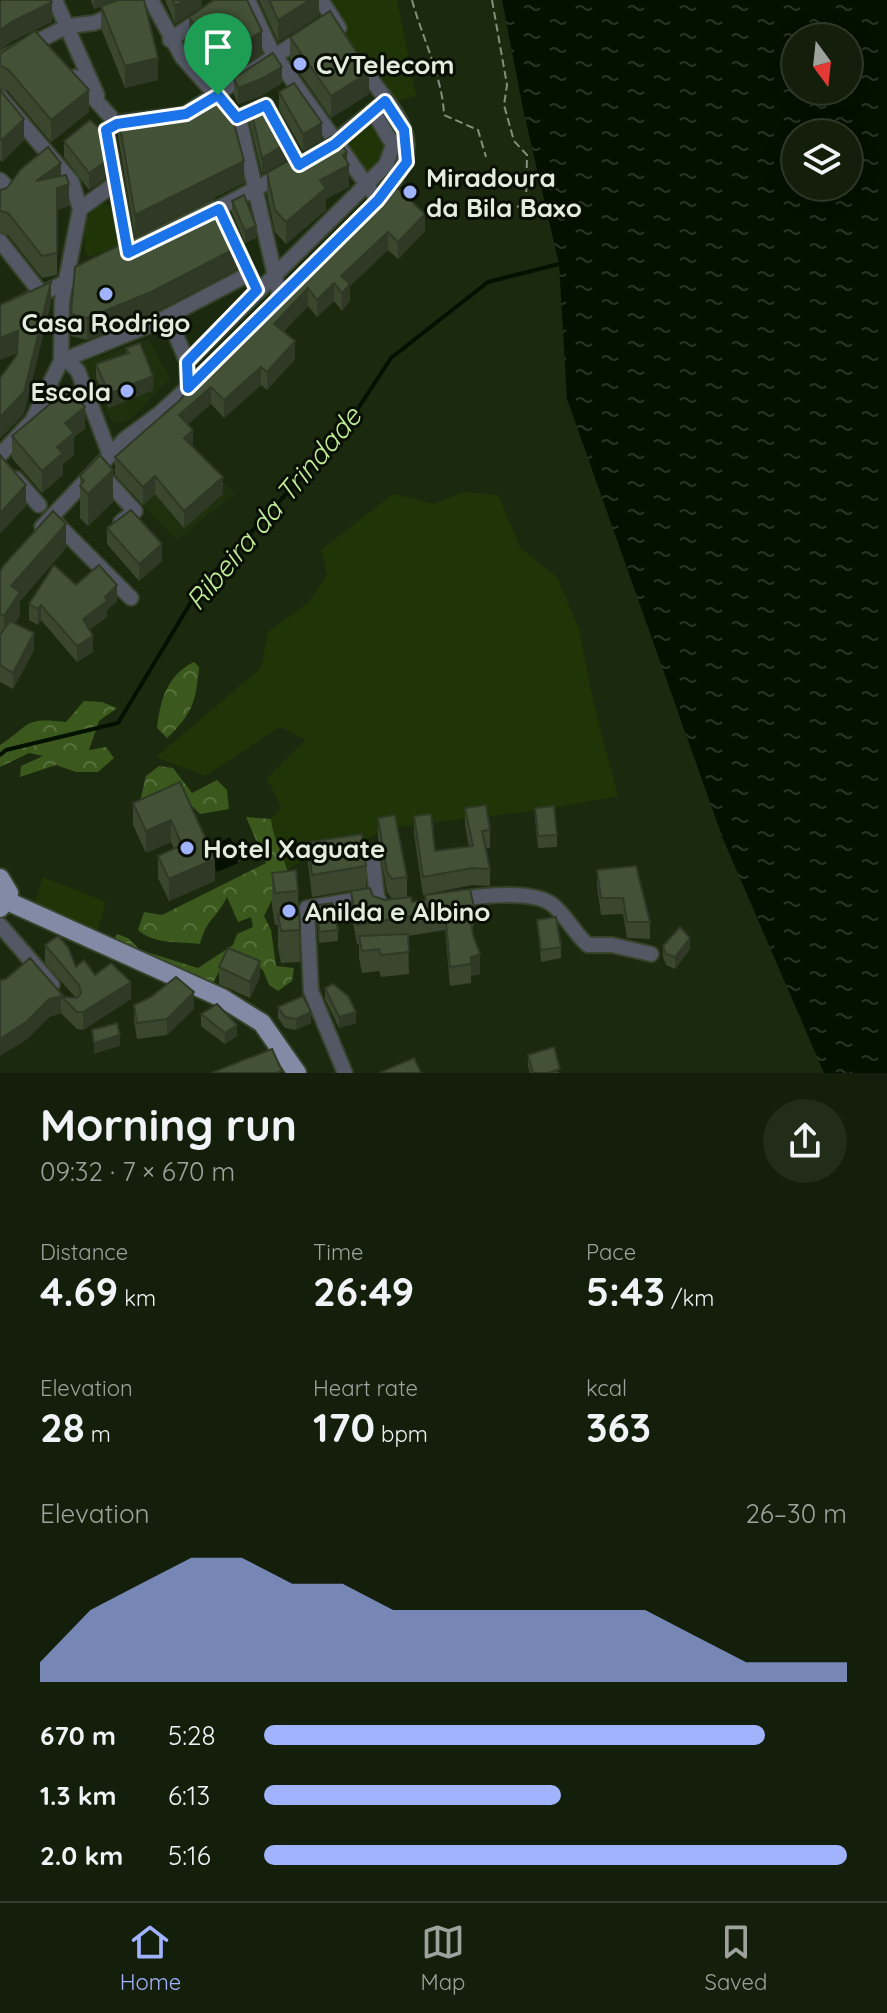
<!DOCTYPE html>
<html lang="en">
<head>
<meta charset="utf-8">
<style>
	:root { --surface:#141f0b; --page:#212c19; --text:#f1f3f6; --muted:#9da29d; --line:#333d2c; --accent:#a1b3fd }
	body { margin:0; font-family:Quicksand,sans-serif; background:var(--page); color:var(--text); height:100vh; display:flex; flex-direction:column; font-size:30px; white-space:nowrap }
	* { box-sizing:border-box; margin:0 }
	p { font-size:26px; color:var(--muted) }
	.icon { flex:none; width:44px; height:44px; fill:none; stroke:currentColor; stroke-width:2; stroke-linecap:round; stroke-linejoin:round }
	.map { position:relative; height:1073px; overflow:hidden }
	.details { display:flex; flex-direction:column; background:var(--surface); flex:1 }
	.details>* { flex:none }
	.needle { width:52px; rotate:165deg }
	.buttons { position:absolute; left:782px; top:24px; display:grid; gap:16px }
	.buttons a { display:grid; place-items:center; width:80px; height:80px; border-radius:50%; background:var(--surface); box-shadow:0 4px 20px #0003,0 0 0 2px var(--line); font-size:40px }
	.pin { position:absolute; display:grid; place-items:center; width:68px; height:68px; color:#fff; margin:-82px -34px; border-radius:50% 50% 50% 0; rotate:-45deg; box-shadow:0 0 8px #0007 }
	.pin .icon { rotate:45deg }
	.round { display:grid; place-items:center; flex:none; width:84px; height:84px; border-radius:42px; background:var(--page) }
	.summary { display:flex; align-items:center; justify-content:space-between; height:136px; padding:0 40px }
	h1 { font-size:44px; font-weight:800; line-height:60px }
	.figures { display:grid; grid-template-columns:repeat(3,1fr); gap:12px; height:136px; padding:8px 40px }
	.figures div { display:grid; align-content:center }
	.figures b { font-size:40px; font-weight:800 }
	.figures small { font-size:22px; font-weight:400 }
	.figures p { font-size:22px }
	.chart { height:224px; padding:16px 40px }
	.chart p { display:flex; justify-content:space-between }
	.chart svg { width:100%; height:144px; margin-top:8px; fill:var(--accent); opacity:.7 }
	ul { padding:0 40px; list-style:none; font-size:26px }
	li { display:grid; grid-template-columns:128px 96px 1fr; align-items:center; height:60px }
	li i { height:20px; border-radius:10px; background:var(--accent) }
	.menu { display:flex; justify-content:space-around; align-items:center; height:112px; border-top:2px solid var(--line); background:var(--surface); font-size:22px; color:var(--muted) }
	.menu a { display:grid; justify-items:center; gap:4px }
	.menu .selected { color:var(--accent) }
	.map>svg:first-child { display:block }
</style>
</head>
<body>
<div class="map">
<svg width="887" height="1073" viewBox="0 0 887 1073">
	<defs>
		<pattern id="forest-crowns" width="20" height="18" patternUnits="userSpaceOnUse" patternTransform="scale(2)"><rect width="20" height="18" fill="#3b591d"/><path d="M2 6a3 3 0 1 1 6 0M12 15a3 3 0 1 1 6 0" fill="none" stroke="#57713d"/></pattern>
		<pattern id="water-ripples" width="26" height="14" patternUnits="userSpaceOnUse" patternTransform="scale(2)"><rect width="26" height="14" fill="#041100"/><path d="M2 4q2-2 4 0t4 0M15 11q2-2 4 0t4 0" fill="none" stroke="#283425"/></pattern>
	</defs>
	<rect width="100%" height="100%" fill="#1b290f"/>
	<g fill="#1f300f">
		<polygon points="149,339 170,378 130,420 117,423 111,420 82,363"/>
		<polygon points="167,421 234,494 177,540 110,473"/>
	</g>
	<g fill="#203507">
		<polygon points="326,0 397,0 416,96 382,105"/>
		<polygon points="379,113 395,135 374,180 342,143"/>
		<polygon points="100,203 113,206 120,245 89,257 85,252 84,221"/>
		<path d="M463,492l35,3 23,54 36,28 22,52 14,72 25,95 -69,13 -161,19 -40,21 -32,3 -29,18c-5,-19 -14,-31 -16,-51l10,-11 -14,-30 39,-38 -26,-13 -75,49 -49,-19 105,-89 7,-36 41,-30 18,-28 -6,-24 72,-56 41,10z"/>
		<polygon points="43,877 106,902 96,936 33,907"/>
	</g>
	<g fill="url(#forest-crowns)">
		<path d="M194,662l5,5c-3,35 -7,47 -32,71l-10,-10c3,-28 10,-53 37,-66z"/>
		<path d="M84,701l18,1 15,6 -18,13 -10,29 17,-3 8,11 -16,14h-22l-20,-7 -36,12 1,-11 22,-10 -14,-3 -29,14v-22c32,-21 23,-28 66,-23z"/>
		<polygon points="159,766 173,768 192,793 217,780 227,790 229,809 200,814 181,795 139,806 146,776"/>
		<path d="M246,817l25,2c2,20 11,32 16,51l-23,46 7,14 5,36 18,2 -2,13 -14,10 -9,-6 -6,-15 -19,-12 -21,6 -10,19 -14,-3 -87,-37 5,-9 11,4 12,12 58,18 35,-23 4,-11 16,-7 -2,-10 -13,5 -11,-25c-11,22 -20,21 -27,47 -21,-3 -46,1 -62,-14l6,-18 18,3 104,-52z"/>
	</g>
	<g fill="url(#water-ripples)" fill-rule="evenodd">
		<path d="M502,0h385v1073h-63l-101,-234 -156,-440 -8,-135 -36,-155zM796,38h52v52h-52zM796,134h52v52h-52z"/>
		<polygon points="230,837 241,862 217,872 207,848"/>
	</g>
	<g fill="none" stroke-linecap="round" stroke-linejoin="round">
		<polyline stroke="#041100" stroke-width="4" points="0,755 6,750 118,723 199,589 342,433 391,358 488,282 559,264"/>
		<g stroke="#37442c" stroke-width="18">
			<g id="minor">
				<polyline points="55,0 97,95"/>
				<polyline points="151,0 182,57 240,122 280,298"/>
				<polyline points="248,0 271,50 371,191"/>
				<polyline points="321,0 339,28"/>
				<polyline points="170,40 228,0"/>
				<polyline points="0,60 68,26 94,23 117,14"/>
				<path d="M360,63c34,53 74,76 22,132"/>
				<polyline points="75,77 117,124 137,121"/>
				<polyline points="0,97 72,182 80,209 62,301 61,361 32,421 0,455"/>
				<polyline points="185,114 306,36"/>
				<polyline points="237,118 266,105 299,165"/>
				<polyline points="323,151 385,101"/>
				<polyline points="0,180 11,191 0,203"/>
				<polyline points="116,183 128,253"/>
				<polyline points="80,209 116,183 106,130 117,124"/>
				<polyline points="219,209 252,281"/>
				<polyline points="204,216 281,175"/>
				<polyline points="0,241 41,293"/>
				<polyline points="0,314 91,270"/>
				<polyline points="168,316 187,362"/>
				<polyline points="61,361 155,323 249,274"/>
				<polyline points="61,361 69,362 78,371 110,455"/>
				<polyline points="188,388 187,362 386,165 393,145 373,111"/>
				<polyline points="102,475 135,511 121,522"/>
				<polyline points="16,479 39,505"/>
				<polyline points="54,521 131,598"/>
				<polyline points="42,527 125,439 159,414 215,363"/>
				<polyline points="372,854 377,896"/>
				<path d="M454,900c25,-4 81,-11 100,6 13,11 20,27 34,39h24l39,9"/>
				<polyline points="0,925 52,985"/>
				<polyline points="345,1073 311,991 307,908 377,896 381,906 390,910"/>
			</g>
		</g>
		<g stroke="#37442c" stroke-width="22">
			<g id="major">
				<polyline points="0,878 9,893 0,908"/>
				<polyline points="7,901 222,998 262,1023 297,1073"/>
			</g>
		</g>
		<g stroke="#84907b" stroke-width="2" stroke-dasharray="8 4" stroke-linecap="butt">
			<path d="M412,0c10,37 31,79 32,115l34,15 8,27"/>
			<polyline points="492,0 507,85 504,105 514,141 527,155 526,203 517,207"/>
		</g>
		<use href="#minor" stroke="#545865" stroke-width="14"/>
		<use href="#major" stroke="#838aa5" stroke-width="18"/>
	</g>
	<g fill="#3a472e">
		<polygon points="91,0 144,0 158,80 125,88 101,28 101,7 94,9"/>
		<polygon points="165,0 202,0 202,6 175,24"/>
		<polygon points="259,0 319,0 319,16 278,42"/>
		<polygon points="189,17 262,53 217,82 189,39"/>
		<polygon points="290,37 369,94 331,118 290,59"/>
		<polygon points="0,54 89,112 51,142 8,91 0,88"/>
		<polygon points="234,78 282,83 261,96 238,104 234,95"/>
		<polygon points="0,90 24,140 2,162 0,160"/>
		<polygon points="279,92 322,140 303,151 279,109"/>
		<polygon points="250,106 285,161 262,174 250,123"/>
		<polygon points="118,114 244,183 135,237 118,136"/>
		<polygon points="64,141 105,179 89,190 64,157"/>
		<polygon points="347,162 349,187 326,199 326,210 286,244 275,232 267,195 267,173"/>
		<polygon points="61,176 69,206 57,210 57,275 42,278 8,235 0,233 0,190"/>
		<polygon points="392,183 425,231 398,259 388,250 350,286 350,301 342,311 334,301 317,317 308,306 283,332 295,359 267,390 261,385 224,418 211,404 188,424 193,447 223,494 184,528 155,494 143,505 115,475 115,457 180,400"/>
		<polygon points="232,201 256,238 245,243 232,213"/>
		<polygon points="236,270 151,314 87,340 71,336 71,314"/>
		<polygon points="126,348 153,390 109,408 96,378 96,364 126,354"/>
		<polygon points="85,429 74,437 74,455 63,464 63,475 42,493 12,458 12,436"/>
		<polygon points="80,476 113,502 88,526 80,518"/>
		<polygon points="107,528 162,561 139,581 107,544"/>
		<polygon points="66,548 20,601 20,616 15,623 34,650 13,689 0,682 0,572"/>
		<polygon points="76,585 117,601 107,610 107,617 89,630 93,652 77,662 41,620 38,625 29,620 29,604"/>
		<polygon points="180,782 215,881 169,901 158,878 158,856 174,849 171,842 146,853 133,825 133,803"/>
		<polygon points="465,808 490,830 490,848 486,848 490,869 490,886 472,885 423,895 414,834 414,816 435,851 469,847 465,825"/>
		<polygon points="535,808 557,835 557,847 538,848 535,819"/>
		<polygon points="378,818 407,877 407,897 392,899 387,892 378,838"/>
		<polygon points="308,842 366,866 366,888 312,897 308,864"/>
		<polygon points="597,870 650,922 650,939 627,938 623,914 601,915 597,886"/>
		<polygon points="272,873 298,891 300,962 281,963 278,948 278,925 275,925 272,906"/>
		<polygon points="351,891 373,896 385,900 474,907 474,926 472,926 480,974 471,976 471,983 450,986 445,930 408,936 409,974 381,977 379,971 362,973 359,958 359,944 357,944 351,911"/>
		<polygon points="317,916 338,930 338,941 319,943"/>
		<polygon points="537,920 561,947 561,958 541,962"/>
		<polygon points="45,945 76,967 95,975 131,999 83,1030 77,1029 61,1013 49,1017 26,1040 0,980 64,997 76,998 45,963"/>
		<polygon points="663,946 690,949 675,969 666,965 663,957"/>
		<polygon points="219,967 260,977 250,998 219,984"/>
		<polygon points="325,988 356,1023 339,1028 325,999"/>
		<polygon points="134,1005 194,1009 167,1035 137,1039 134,1021"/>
		<polygon points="278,1007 311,1023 296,1030 285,1028 278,1018"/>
		<polygon points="201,1014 237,1036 225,1044 201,1026"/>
		<polygon points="528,1055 560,1073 530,1073 528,1066"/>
	</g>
	<g fill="#2f3926">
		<polygon points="94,0 122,0 94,9"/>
		<polygon points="184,0 202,0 202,6 175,24 175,6"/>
		<polygon points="310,0 319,0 319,16 278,42 278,20"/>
		<polygon points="52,2 52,22 13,41 0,50 0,30 13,21"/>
		<polygon points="262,31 262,53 217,82 217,60"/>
		<polygon points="158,58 158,80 125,88 125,66"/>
		<polygon points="282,67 282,83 261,96 238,104 238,88"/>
		<polygon points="369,72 369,94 331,118 331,96"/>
		<polygon points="89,90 89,112 51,142 51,120"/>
		<polygon points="24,119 24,140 2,162 2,140"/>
		<polygon points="322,123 322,140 303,151 303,134"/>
		<polygon points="285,144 285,161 262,174 262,158"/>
		<polygon points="347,152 347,166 349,165 349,187 326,199 326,210 286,244 286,222 320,180"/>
		<polygon points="244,161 244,183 135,237 135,215"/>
		<polygon points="105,162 105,179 89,190 89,173"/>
		<polygon points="61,163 61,185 36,181"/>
		<polygon points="69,184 69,206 57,210 57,275 57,188"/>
		<polygon points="425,214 425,231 398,259 398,242"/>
		<polygon points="256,226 256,238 245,243 245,231"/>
		<polygon points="388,232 388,250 350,286 350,301 342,311 341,276"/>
		<polygon points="236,248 236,270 151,314 87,340 87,318"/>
		<polygon points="51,282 51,304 24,414 0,439 0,417"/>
		<polygon points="334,283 334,301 317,317 317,300"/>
		<polygon points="308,288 308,306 274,342 274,324"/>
		<polygon points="18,331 18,353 0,360 0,338"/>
		<polygon points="295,341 295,359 267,390 267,372"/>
		<polygon points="261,367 261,385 224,418 224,400"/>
		<polygon points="153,376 153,390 109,408 109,394"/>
		<polygon points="211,387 211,404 179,432 179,415"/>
		<polygon points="85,407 85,429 74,437 74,455 63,464 63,475 42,493 42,471 57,447 65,423"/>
		<polygon points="193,430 193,448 184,438"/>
		<polygon points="113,470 113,502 88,526 88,494"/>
		<polygon points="155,476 155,494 143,505 143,487"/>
		<polygon points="223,477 223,494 184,528 184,511"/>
		<polygon points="26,485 26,506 0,534 0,513"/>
		<polygon points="66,524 66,548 20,601 20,616 4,640 4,616 11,586"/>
		<polygon points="162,544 162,561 139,581 139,564"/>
		<polygon points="117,585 117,601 107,610 107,617 83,634 83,619"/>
		<polygon points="41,605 41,620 38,625 38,609"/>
		<polygon points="34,633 34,650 13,689 13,673"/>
		<polygon points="93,636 93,652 77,662 77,646"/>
		<polygon points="171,820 171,842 146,853 146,831"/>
		<polygon points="215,859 215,881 169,901 169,879"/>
		<polygon points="690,938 690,949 675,969 675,957"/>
		<polygon points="480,954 480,974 471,976 471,983 471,957"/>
		<polygon points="260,961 260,977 250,998 250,982"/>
		<polygon points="131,982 131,999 83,1030 83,1012"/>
		<polygon points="194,992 194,1009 167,1035 167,1019"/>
		<polygon points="61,996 61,1013 49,1017 26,1040 0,1056 0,1039 49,999"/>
		<polygon points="311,1012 311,1023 296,1030 296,1019"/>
		<polygon points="356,1012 356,1023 339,1028 339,1017"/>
		<polygon points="237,1025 237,1036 225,1044 225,1033"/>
		<polygon points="120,1035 120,1046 94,1054 94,1043"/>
	</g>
	<g fill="#435236" stroke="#2f3926" stroke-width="2">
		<polygon points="0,0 50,0 52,2 13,21 0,30"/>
		<polygon points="119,0 144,0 158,58 125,66 101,6"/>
		<polygon points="173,0 184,0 175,6"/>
		<polygon points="214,0 247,0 262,31 217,60 189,17"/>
		<polygon points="269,0 310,0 278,20"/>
		<polygon points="330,11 369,72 331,96 290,37"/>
		<polygon points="35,31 89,90 51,120 8,69 0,66 0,54"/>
		<polygon points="273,53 282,67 261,79 238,88 234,78"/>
		<polygon points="294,83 322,123 303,134 279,92"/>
		<polygon points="0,90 24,119 2,140 0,138"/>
		<polygon points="228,101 244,161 135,215 118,114"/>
		<polygon points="262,101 285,144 262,158 250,106"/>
		<polygon points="90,120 99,128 105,162 89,173 64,141"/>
		<polygon points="334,135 347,152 343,155 349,165 320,180 326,188 286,222 275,210 267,173"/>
		<polygon points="48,147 61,163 36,181 66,175 69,184 57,188 57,253 42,256 8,213 0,211 0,190 7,188 21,169"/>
		<polygon points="392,183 425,214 398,242 388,232 341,276 350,284 342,293 334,283 317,300 308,288 274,324 295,341 267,372 261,367 224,400 211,387 179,415 193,430 184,438 223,477 184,511 155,476 143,487 115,457 180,400 220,353"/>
		<polygon points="244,195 256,226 245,231 232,201"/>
		<polygon points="214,199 236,248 151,292 87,318 71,314 75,267"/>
		<polygon points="51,282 24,392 0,417 0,378 17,355 18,331 0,338 0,305"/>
		<polygon points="140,343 153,376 109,394 96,364 129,353 126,348"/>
		<polygon points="69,388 85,407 65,423 74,433 57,447 63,453 42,471 12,436"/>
		<polygon points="0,455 26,485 0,513"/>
		<polygon points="100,455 113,470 88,494 80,486 84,481 80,476"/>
		<polygon points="131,510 162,544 139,564 107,528"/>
		<polygon points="53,511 66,524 11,586 20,592 4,616 0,614 0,572 3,566"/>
		<polygon points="54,565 76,585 99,565 117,585 105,597 107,601 83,619 93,636 77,646 41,605 38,609 29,604"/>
		<polygon points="10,621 34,633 13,673 0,665 0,635"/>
		<polygon points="180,782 215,859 169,879 158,856 182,845 171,820 146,831 133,803"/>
		<polygon points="486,805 490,830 482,831 490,869 472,868 423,877 414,816 431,814 435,851 473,846 465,808"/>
		<polygon points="554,806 557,835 538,836 535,808"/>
		<polygon points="395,815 407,877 392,879 387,872 378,818"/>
		<polygon points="362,834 366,866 312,875 308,842"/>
		<polygon points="636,866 650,922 627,922 623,898 601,898 597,870"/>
		<polygon points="296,870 298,891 275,893 272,873"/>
		<polygon points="370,888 373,896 385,900 411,897 412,902 426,900 425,895 470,889 474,907 469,908 473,935 480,954 471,957 471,964 450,967 445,911 357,925 351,891"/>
		<polygon points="332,903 338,930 319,932 317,905"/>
		<polygon points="299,914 300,930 281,931 278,915"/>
		<polygon points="556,917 561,947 541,950 537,920"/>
		<polygon points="680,927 690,938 675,957 666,954 663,946"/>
		<polygon points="408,934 409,952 381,955 379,949 362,951 359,936"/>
		<polygon points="58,936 68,947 76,967 84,960 95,975 111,963 131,982 83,1012 77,1012 61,996 49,999 26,1022 0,1039 0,980 6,979 30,958 64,997 77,998 81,993 79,985 45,945"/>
		<polygon points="228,948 260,961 250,982 219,967"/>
		<polygon points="176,977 194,992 167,1019 137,1023 134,1005 151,997"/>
		<polygon points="333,984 348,996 356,1012 339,1017 325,988"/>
		<polygon points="303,996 311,1012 296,1019 285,1017 278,1007"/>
		<polygon points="217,1004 237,1025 225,1033 201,1014"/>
		<polygon points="117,1023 120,1035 94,1043 92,1030"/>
		<polygon points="554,1047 560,1069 548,1073 533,1073 528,1055"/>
		<polygon points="272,1049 282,1071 276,1073 211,1073"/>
		<polygon points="414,1058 421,1073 379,1073"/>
	</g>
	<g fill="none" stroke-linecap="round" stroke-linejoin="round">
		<g stroke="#fff" stroke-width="16">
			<polygon id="route" points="218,95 237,118 266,105 299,165 335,144 385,101 404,130 407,162 378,200 188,388 187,362 257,290 219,209 128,253 106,130 117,124 186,114"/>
		</g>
		<use href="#route" stroke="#1a73e8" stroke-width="10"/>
	</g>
	<g fill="#a1b3fd" stroke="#0a0f05" stroke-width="3">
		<circle cx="300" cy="64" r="8"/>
		<circle cx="410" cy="192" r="8"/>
		<circle cx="106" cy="294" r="8"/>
		<circle cx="127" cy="391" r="8"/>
		<circle cx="187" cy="848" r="8"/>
		<circle cx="289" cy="911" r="8"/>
	</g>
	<g text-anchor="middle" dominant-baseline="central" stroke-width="6" stroke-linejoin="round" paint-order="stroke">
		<g font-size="26" font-weight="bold" fill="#e4eddd" stroke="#0a0f05" text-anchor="start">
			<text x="316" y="64">CVTelecom</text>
			<text x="426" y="177">Miradoura<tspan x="426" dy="30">da Bila Baxo</tspan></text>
			<text x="106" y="322" text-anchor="middle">Casa Rodrigo</text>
			<text x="111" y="391" text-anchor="end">Escola</text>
			<text x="203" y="848">Hotel Xaguate</text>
			<text x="305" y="911">Anilda e Albino</text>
		</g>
		<g font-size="28" font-style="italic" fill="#c0ef97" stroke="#0a0f05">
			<text transform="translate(273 508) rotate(-50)">Ribeira da Trindade</text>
		</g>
	</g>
</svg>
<div class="buttons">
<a><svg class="needle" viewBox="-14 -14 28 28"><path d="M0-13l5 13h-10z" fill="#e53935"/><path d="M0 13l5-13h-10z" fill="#9da29d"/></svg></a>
<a><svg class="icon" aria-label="layers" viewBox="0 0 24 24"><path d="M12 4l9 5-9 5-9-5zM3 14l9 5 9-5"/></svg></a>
</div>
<div class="pin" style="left:218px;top:95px;background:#1e9e55"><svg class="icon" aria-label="arrive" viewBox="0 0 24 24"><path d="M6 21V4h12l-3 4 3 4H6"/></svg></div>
</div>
<section class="details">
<div class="summary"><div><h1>Morning run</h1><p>09:32 · 7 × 670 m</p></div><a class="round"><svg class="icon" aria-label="share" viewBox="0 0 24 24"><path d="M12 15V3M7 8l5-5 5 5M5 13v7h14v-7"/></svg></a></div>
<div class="figures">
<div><p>Distance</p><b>4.69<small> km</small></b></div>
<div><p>Time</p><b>26:49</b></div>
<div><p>Pace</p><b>5:43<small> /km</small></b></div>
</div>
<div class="figures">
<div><p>Elevation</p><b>28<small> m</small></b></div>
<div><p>Heart rate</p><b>170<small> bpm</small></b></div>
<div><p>kcal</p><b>363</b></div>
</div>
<div class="chart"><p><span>Elevation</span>26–30 m</p>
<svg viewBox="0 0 160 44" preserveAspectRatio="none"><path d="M0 44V38L10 22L20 14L30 6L40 6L50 14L60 14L70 22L80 22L90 22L100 22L110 22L120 22L130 30L140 38L150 38L160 38V44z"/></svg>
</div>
<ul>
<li><b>670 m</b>5:28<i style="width:86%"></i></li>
<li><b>1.3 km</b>6:13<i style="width:51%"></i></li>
<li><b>2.0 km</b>5:16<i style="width:100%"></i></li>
</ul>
</section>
<nav class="menu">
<a class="selected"><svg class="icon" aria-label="home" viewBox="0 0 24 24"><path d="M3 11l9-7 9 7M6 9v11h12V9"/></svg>Home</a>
<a><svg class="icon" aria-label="map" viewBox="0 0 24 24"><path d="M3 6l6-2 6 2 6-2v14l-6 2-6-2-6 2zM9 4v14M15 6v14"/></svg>Map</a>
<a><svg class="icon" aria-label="saved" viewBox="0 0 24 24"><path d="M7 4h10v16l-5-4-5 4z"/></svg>Saved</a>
</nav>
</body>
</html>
